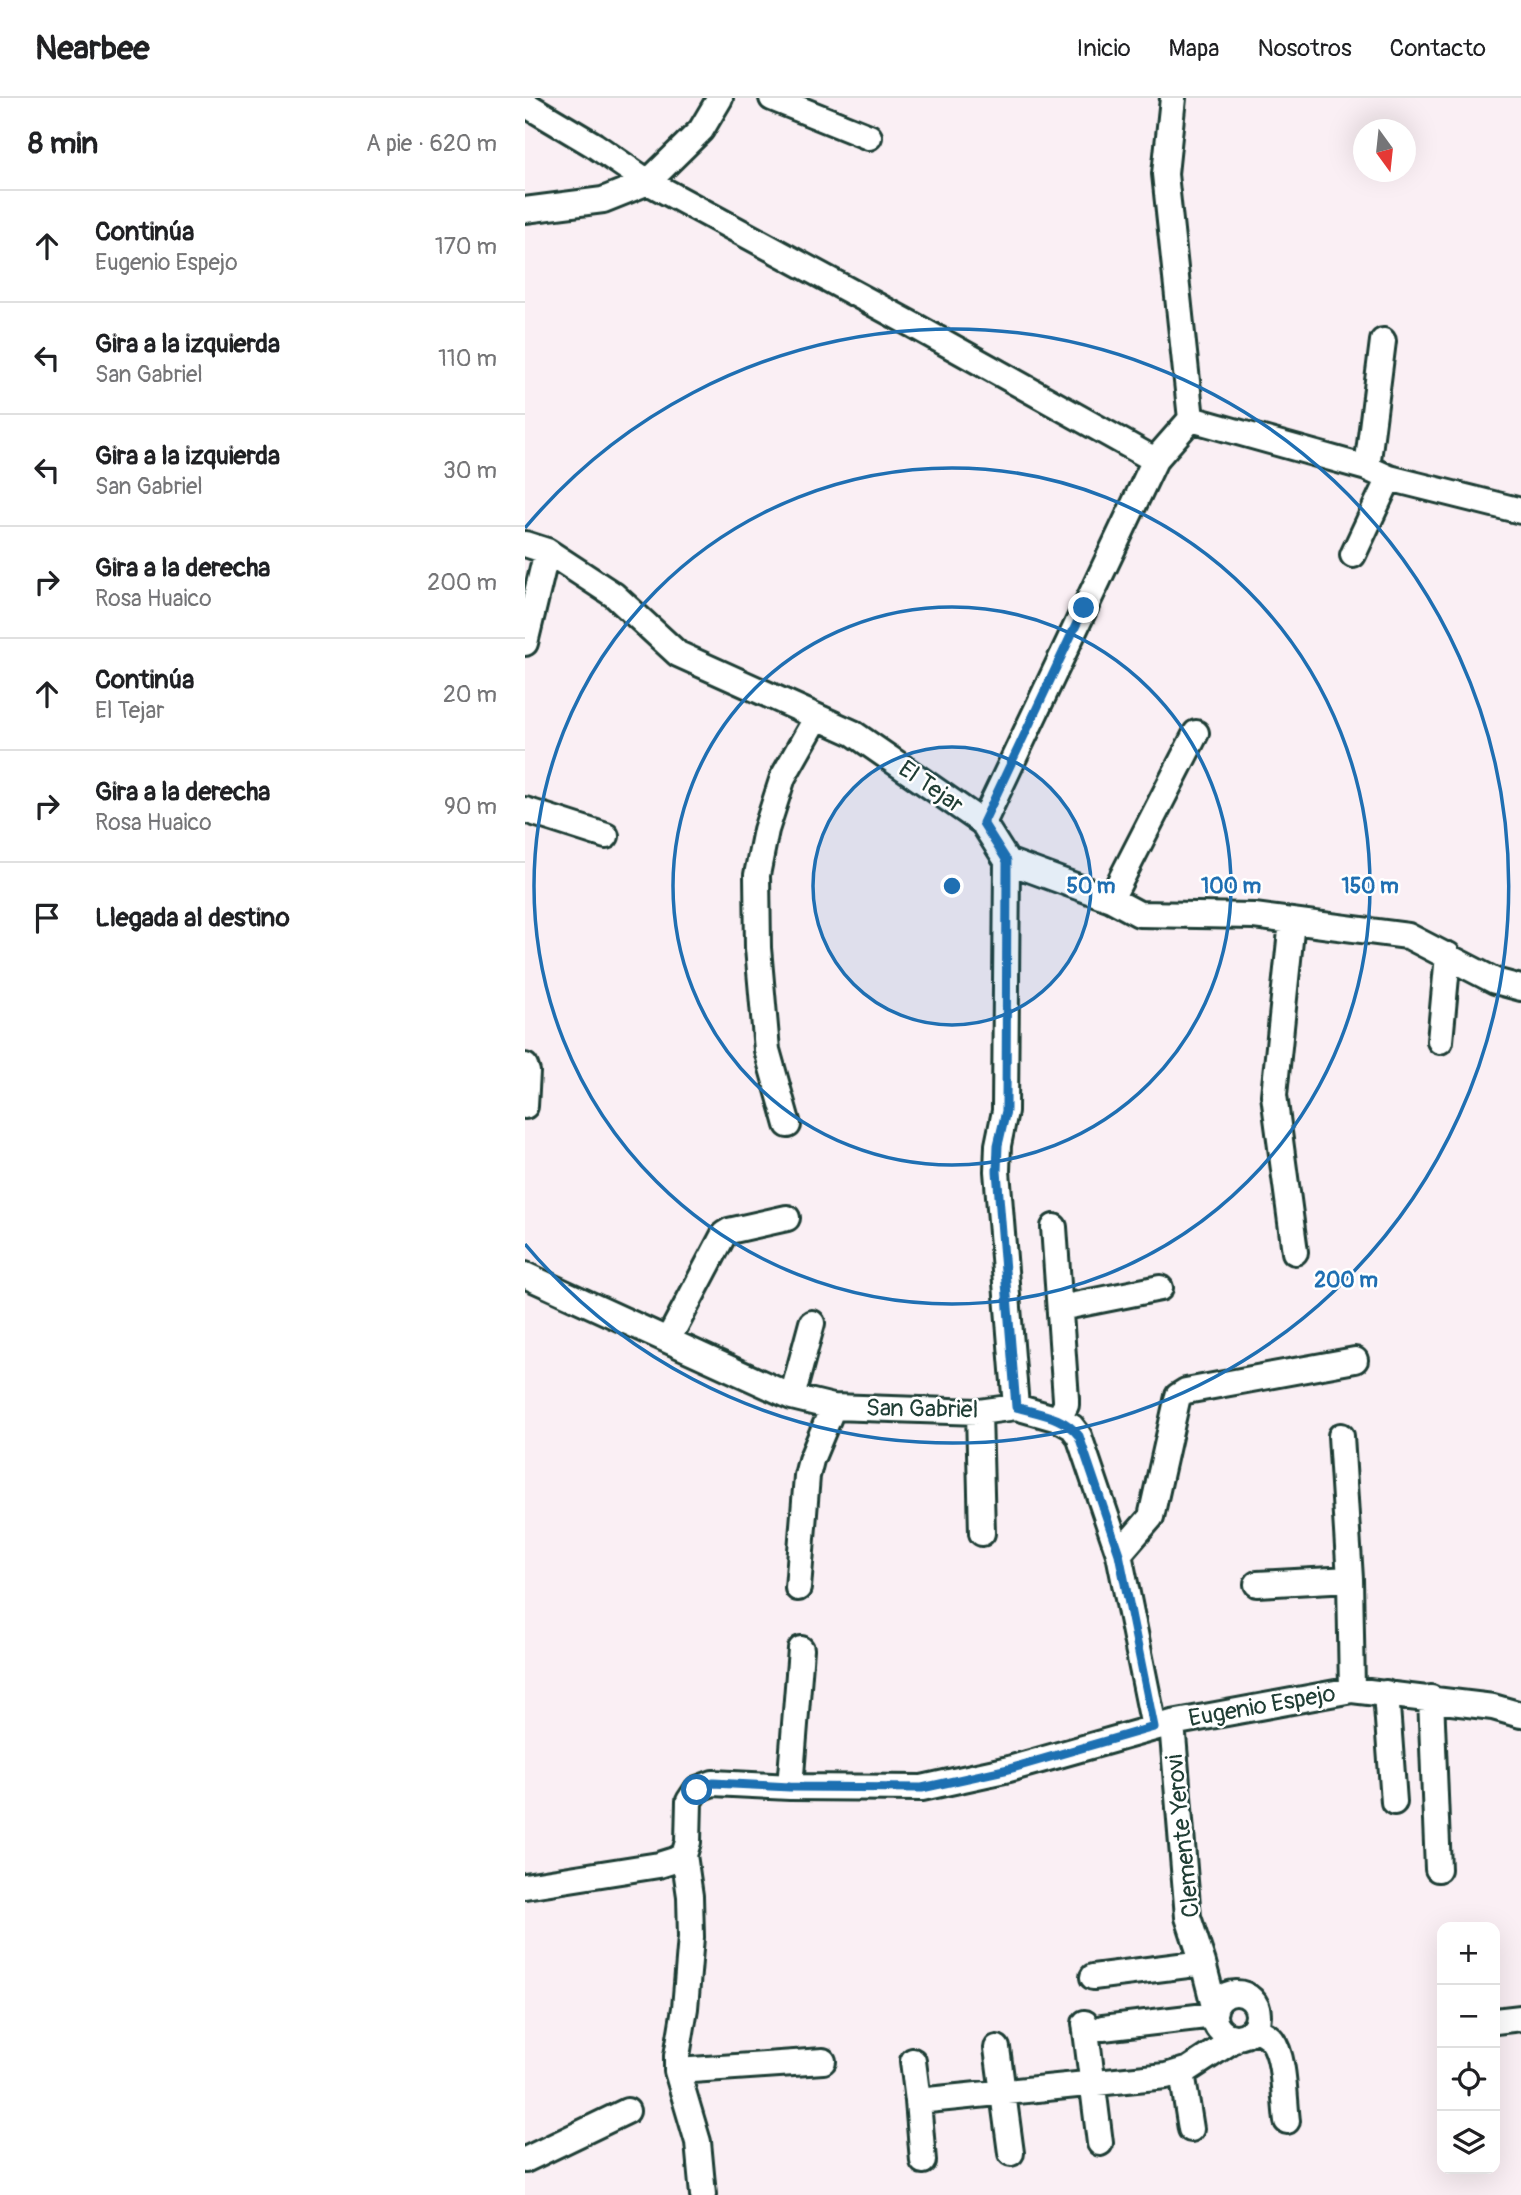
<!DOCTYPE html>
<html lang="es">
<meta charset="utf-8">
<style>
body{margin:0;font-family:Pangolin,sans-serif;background:#f6f6f6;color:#202124}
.controls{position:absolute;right:21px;bottom:21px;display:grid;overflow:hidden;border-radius:14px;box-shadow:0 7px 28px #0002}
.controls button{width:63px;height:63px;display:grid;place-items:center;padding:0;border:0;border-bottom:2px solid #e0e0e0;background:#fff;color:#202124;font:35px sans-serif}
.compass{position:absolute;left:828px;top:21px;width:63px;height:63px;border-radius:50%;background:#fff;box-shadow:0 7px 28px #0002;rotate:165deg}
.stop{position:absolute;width:21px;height:21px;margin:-16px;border:5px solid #1f6fb2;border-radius:50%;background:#fff}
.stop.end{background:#1f6fb2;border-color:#fff;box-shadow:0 2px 7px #0008}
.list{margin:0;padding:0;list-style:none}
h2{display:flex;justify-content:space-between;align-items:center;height:91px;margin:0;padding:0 28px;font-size:30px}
h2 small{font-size:23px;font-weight:400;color:#757577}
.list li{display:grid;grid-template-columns:46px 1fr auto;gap:21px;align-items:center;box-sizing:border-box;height:112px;padding:0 28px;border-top:2px solid #e0e0e0}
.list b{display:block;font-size:26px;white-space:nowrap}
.list p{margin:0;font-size:23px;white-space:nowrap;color:#757577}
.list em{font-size:23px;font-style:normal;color:#757577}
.icon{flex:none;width:38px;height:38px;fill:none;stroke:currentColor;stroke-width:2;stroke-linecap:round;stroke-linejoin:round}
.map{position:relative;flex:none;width:996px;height:2097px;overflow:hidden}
header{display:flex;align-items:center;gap:42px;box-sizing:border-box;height:98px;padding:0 35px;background:#fff;border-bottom:2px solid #e0e0e0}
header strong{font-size:33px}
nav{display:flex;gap:38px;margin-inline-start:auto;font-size:24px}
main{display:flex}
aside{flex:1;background:#fff}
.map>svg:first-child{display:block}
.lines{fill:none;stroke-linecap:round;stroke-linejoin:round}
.minor-casing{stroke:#1f3d34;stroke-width:30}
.minor{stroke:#fff;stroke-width:24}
.route{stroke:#1f6fb2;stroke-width:9}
.ring{fill:none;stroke:#1f6fb2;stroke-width:3.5}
.labels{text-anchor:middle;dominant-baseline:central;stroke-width:5;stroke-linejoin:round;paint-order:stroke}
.street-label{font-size:24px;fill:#1f3d34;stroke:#fff}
.centre{fill:#1f6fb2;stroke:#fff;stroke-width:3.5}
.ring-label{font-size:21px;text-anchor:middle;font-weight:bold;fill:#1f6fb2;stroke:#fff;stroke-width:5;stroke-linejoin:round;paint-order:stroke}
</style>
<header>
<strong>Nearbee</strong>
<nav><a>Inicio</a><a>Mapa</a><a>Nosotros</a><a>Contacto</a></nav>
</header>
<main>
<aside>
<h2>8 min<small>A pie · 620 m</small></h2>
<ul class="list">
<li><svg class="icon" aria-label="ahead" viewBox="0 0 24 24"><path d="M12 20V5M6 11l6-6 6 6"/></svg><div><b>Continúa</b><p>Eugenio Espejo</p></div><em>170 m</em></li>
<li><svg class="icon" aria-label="left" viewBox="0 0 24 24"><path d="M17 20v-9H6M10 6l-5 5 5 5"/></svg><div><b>Gira a la izquierda</b><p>San Gabriel</p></div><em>110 m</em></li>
<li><svg class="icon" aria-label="left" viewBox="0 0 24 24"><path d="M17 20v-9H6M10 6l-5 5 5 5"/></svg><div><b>Gira a la izquierda</b><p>San Gabriel</p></div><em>30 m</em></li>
<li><svg class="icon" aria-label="right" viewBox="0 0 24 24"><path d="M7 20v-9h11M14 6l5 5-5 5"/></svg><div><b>Gira a la derecha</b><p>Rosa Huaico</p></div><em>200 m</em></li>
<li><svg class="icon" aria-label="ahead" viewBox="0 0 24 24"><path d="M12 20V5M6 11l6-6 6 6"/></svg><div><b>Continúa</b><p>El Tejar</p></div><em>20 m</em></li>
<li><svg class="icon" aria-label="right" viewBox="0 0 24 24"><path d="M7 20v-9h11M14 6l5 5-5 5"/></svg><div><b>Gira a la derecha</b><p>Rosa Huaico</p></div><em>90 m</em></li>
<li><svg class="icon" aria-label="arrive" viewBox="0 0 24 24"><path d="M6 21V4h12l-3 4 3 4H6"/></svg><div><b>Llegada al destino</b></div></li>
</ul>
</aside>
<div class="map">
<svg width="996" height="2097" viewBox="0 0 996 2097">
<rect width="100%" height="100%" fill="#faeff4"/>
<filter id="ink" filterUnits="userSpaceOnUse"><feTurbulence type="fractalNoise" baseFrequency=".0143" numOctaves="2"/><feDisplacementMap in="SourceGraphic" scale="14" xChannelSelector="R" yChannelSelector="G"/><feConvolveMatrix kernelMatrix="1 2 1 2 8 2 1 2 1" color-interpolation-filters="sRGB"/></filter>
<g filter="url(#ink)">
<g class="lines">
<defs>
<path id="minor" d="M247,0L344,39
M0,6L69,47L123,84L388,227L630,362
M0,112L78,102L123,84L176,32L195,0
M666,321L842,370L864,380L996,413
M842,370L858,243
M0,446L22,453L89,497L153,556L328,635L458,725L482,763L586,801L614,816L729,818L883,838L970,883L996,890
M828,457L864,380
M0,545L22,453
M0,712L81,738
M458,725L630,362L666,321L640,76L648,0
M482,763L480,1013L473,1047L472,1073L491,1309
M586,801L671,635
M767,823L749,997L770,1154
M915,943L923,857
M0,968L2,974L0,1008
M263,1027L242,952L233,850L232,777L241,732L258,679L292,619
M529,1129L541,1301V1307L533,1321
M0,1177L267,1299L308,1309L454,1314L491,1309L533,1321L547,1329L554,1338L594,1456L629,1629
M535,1210L635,1190
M143,1242L199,1136L204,1133L262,1120
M267,1299L287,1225
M454,1314L457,1435
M816,1338L825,1481
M594,1456L626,1419L653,1298L661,1293L830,1262
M732,1486L825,1481L827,1592
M273,1490L282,1378L286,1362L308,1309
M861,1595L869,1704
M906,1600L913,1771
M647,1625L663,1819L678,1865L690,1912
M265,1689L276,1551
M159,1757L165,1798L166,1839L160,1910L152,1958V1973L173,2044L178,2097
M0,1788L134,1767L150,1762L159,1757L163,1744L164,1703L172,1691L188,1685L265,1689L397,1690L484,1671L647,1625L827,1592L968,1609L996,1617
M568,1879L678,1865
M689 1917a22 22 0 1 1 44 0a22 22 0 1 1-44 0Z
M970,1923L996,1920
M560,1925L575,2045
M578,1930L689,1917
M729,1930C735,1933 743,1937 747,1942C760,1959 759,2001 762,2023
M472,1950L486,2055
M388,1963L393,2003
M152,1973L298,1963
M657,1974L666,2031
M0,2062L102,2013
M398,2063L393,2003L641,1978L664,1971L713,1939"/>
</defs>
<!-- minor casing -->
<use href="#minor" class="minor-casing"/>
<!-- minor -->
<use href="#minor" class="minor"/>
</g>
</g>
<g class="lines" filter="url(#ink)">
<!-- route -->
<path class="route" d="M172,1692L188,1685L265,1689L397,1690L484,1671L629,1629L594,1456L554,1338C539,1318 514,1316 491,1309L472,1073L473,1047L481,1013L482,763L458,725L559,510"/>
</g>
<!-- distance rings -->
<circle cx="427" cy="788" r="139" fill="#1f6fb2" fill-opacity=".12"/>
<g class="ring">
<circle cx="427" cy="788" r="139"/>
<circle cx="427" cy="788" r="279"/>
<circle cx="427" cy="788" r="418"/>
<path d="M0 430A557 557 0 1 1 0 1146"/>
</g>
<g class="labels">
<!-- street labels -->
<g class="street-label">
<text transform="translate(406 689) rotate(35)">El Tejar</text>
<text transform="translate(397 1311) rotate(1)">San Gabriel</text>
<text transform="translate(737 1608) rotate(-10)">Eugenio Espejo</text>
<text transform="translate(658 1738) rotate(-96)">Clemente Yerovi</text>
</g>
</g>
<circle cx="427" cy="788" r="10" class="centre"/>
<g class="ring-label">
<text x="566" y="795">50 m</text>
<text x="706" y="795">100 m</text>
<text x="845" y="795">150 m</text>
<text x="821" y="1189">200 m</text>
</g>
</svg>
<div class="controls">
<button>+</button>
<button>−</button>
<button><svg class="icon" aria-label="locate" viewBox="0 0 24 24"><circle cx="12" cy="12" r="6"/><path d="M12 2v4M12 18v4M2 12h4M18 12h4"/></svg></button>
<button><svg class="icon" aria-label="layers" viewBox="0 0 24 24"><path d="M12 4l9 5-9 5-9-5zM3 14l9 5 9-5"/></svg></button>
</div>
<svg class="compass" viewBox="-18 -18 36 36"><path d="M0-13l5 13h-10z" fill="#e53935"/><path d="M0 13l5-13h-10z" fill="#757577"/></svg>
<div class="stop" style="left:172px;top:1692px"></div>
<div class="stop end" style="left:559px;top:510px"></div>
</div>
</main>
